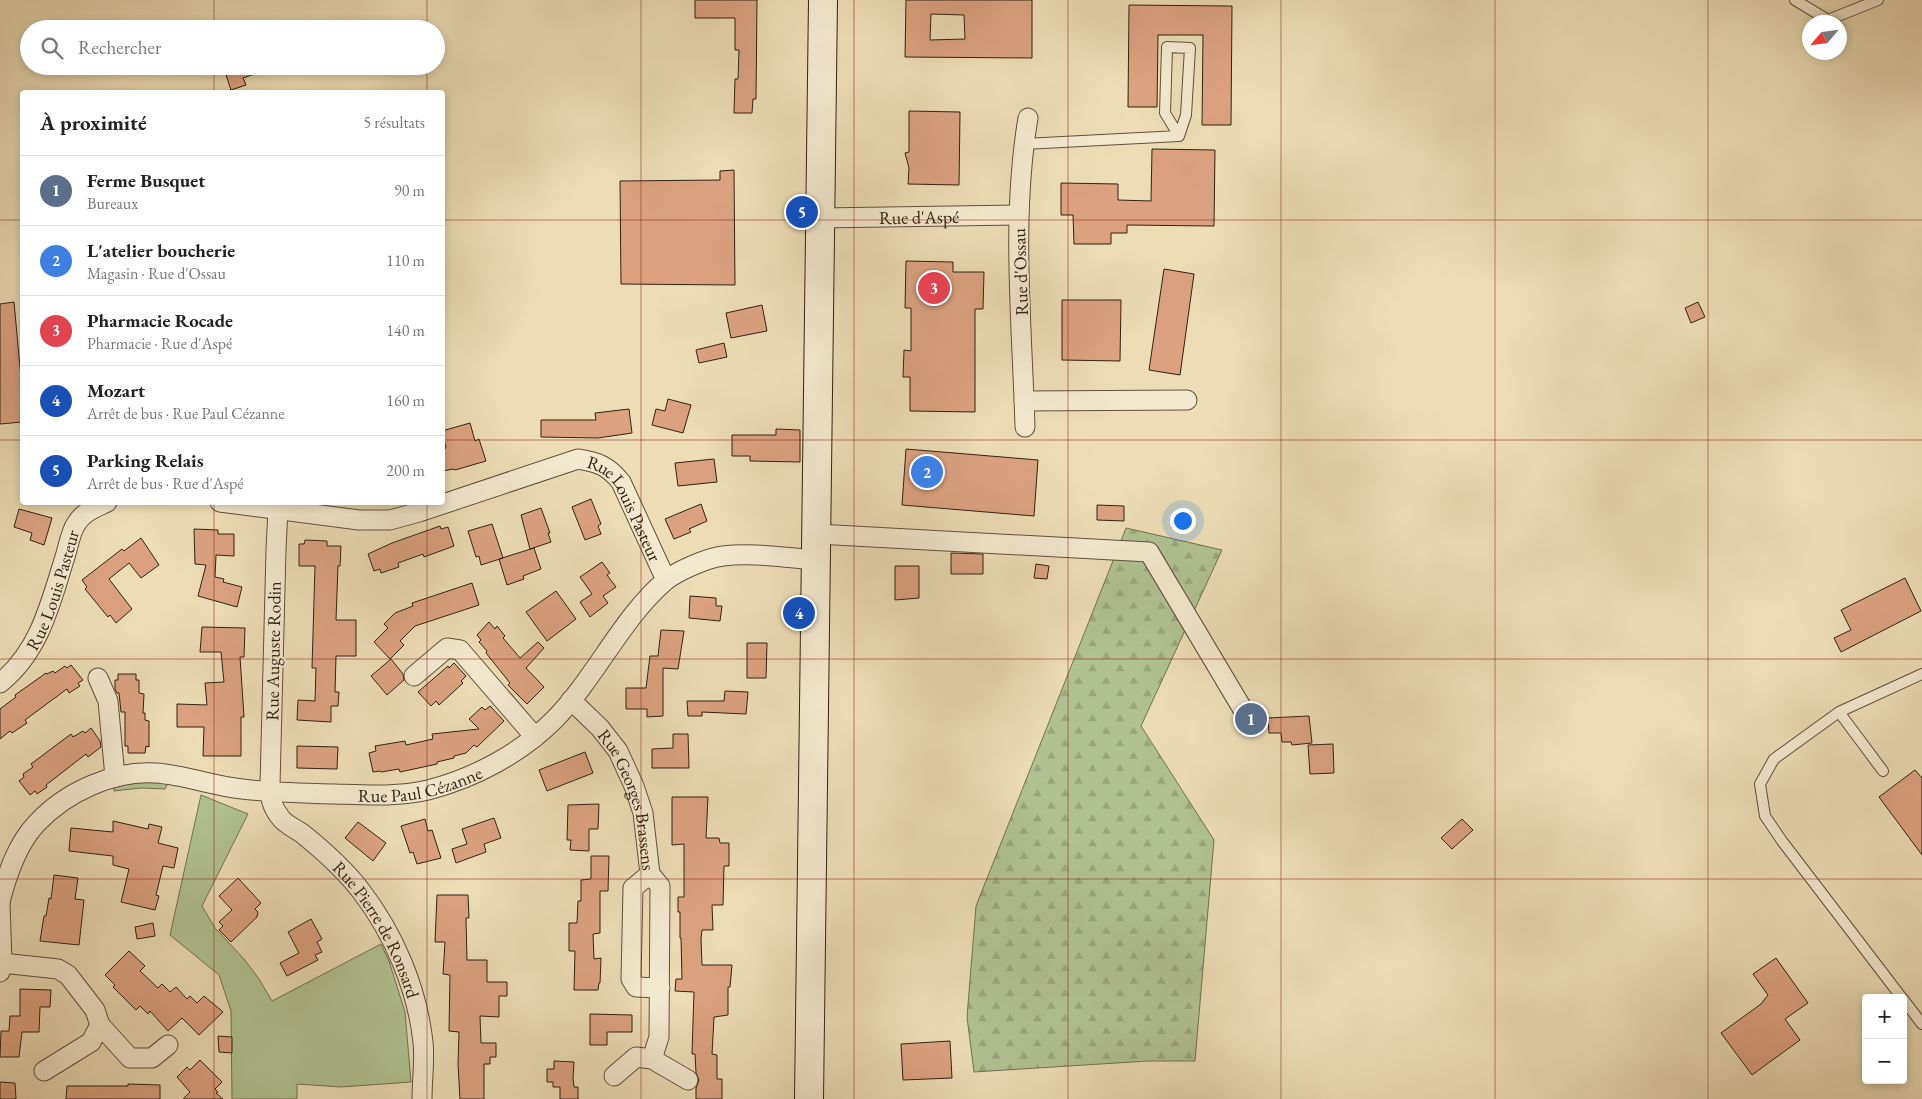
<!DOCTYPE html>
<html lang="fr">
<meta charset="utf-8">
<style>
body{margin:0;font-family:"EB Garamond",serif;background:#f6f6f6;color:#222}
.controls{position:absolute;right:15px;bottom:15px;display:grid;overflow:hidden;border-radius:5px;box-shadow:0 2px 8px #0003}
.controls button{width:45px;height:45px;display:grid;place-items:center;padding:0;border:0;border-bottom:1px solid #e0e0e0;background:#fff;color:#222;font:25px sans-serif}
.compass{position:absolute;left:1802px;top:15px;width:45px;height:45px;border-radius:50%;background:#fff;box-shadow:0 2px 8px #0003;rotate:242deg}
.you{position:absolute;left:1182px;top:520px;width:18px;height:18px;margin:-12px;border:4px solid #fff;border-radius:50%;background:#1a73e8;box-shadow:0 0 0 8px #1a73e833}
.badge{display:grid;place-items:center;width:32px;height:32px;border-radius:50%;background:#7c3aed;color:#fff;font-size:16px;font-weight:700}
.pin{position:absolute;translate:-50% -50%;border:2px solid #fff;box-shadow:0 1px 5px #0006}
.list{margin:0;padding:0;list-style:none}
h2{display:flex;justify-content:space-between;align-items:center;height:65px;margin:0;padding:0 20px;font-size:21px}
h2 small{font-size:16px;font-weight:400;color:#767676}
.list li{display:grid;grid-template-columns:32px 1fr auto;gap:15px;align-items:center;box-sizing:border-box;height:70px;padding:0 20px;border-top:1px solid #e0e0e0}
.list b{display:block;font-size:19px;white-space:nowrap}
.list p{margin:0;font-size:16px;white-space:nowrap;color:#767676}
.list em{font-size:16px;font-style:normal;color:#767676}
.icon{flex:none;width:28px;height:28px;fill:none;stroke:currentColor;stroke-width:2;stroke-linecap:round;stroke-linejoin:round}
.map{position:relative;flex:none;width:1922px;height:1099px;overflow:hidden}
.search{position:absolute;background:#fff;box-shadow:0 2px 8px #0003;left:20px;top:20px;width:425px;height:55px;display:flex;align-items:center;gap:12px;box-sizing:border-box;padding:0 18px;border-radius:28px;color:#767676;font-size:19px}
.panel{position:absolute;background:#fff;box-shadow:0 2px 8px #0003;left:20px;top:90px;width:425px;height:415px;border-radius:5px}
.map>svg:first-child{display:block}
.grass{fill:#b1c292;stroke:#717250}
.forest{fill:url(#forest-firs);stroke:#717250}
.building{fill:#dca280;stroke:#31210f;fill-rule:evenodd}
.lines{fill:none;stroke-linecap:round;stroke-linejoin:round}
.service-casing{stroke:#605038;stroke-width:12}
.minor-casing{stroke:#605038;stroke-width:21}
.secondary-casing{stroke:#31210f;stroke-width:30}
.service{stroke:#f3e9cf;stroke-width:10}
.minor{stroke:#f3e9cf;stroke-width:19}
.secondary{stroke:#f3e9cf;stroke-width:28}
.grid{fill:none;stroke:#8f2418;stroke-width:1;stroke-opacity:0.55}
.labels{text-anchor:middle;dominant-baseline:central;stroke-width:4;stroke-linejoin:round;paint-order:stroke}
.street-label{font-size:18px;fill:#31210f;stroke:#f3e9cf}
</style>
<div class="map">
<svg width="1922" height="1099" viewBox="0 0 1922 1099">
<defs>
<pattern id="forest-firs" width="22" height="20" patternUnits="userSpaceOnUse" patternTransform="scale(1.25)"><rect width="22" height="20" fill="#b1c292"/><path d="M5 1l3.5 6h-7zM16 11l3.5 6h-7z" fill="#99a67d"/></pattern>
</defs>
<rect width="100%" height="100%" fill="#ecddb5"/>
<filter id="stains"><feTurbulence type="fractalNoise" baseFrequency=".004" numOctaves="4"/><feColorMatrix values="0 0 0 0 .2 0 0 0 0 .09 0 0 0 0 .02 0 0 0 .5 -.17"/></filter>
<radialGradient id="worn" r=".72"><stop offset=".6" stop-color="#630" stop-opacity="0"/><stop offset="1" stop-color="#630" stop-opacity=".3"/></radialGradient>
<!-- grass -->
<path class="grass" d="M165,781L167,785L165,789L141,788L114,791V785L120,783Z
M201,795L248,814L202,906L215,928L244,959L259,979L272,1001L381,944L389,961L405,1012L411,1082L341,1087L297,1084V1099H232L231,1011L219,975L170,935Z"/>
<!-- forest -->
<path class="forest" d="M1126,528L1222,550L1141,726L1214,840L1195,1061H1148L974,1072L967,1017L976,906Z"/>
<!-- building -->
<path class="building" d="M695,0H757L756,99H753L752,113H734L735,79H738L739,50H735V18H695Z
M906,0H1032V58L905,57ZM931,14L964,15L965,39L930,40Z
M1129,5L1232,6L1231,125H1202L1203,35H1158L1157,107H1128Z
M223,66H272V68L243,78L246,85L231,90Z
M909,111L960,112L959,185L908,184L909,168L905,153L909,152Z
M1152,149L1215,150L1214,226L1127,225V233H1111V244H1074L1073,215H1061V183L1118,184V200L1151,201Z
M734,170L735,285L621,284L620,181L720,180V171Z
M906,261L953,262V272H984L983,309H975V412L910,411V377H903L904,350L911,351V308H905Z
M1164,269L1194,274L1180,375L1149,370Z
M1062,300H1121L1120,361L1062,360Z
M14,302L22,389V422L0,424V304Z
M1698,302L1705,317L1691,323L1685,308Z
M762,305L767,331L731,338L726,313Z
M724,343L727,357L699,363L696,350Z
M668,399L691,405L683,433L652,425L656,409L665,411Z
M629,409L632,433L598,438L541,437V420H596L595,413Z
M470,423L475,441L479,439L486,461L455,470L454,469L442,471V450L446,448L442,431Z
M776,429L800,430V462L750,461V456H732V435H776Z
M906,449L1038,460L1034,516L902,505Z
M714,459L717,482L678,486L675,463Z
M591,499L601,524L598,526L601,534L585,540L572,507Z
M701,504L707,521L689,529L691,532L674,539L665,519Z
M1097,505L1124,506V521L1097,520Z
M541,508L550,533H548L551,542L530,549L521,515Z
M19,509L52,518L44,545L30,540L32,533L14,527Z
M492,524L503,558L481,565L479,556L476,557L468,531Z
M440,526L441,529L448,527L454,546L424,557L423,554L398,563L399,567L381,573L380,569L374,571L368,554L392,543Z
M194,529L218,530V534H234V556L216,555L215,577L224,579L223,582L242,587L237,607L198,596L206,565L195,564Z
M141,538L159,565L141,578L129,563L109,579L132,609L116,623L110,615L108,617L85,589L87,587L82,580L122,549L124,551Z
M305,540L327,541V546H341L340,566H338L336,620H356V656H336L335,692H339L338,706H331V722L297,720L298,700L315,701L316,668H312L315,566H299V544H304Z
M534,548L541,569L523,576L524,579L507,585L499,559Z
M951,553L983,554V574H951Z
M602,562L610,573L607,575L616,587L603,596L608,603L590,617L580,602L592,594L580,577Z
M1036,564L1049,566L1047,579L1034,578Z
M895,566H919V598L895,600Z
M1905,578L1921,611L1841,652L1834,638L1851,630L1841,610Z
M472,583L479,605L415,626L400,641L404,645L390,659L374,642L388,628L384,624L395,613L413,606L412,603Z
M556,591L576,619L547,641L526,612Z
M690,596L716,598V606H722L720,621L689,618Z
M489,622L495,629L497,626L505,636L503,638L520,658L538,642L544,648L526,668L544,687L527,704L508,685L510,683L486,653L487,651L479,642L481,640L477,635Z
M202,627L245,628L244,657H240L244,717H241V756H203L204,727H177V704L207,705L205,683L224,682L221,652H200Z
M661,630L684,631L678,669L663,668V716L647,717V709H626V688H646L650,656H658Z
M747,643H767L766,678H747Z
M391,659L403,674L404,680L387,695L371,676Z
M454,663L466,676L461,681L463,683L439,705L436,701L431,706L418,692L448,666L449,668Z
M71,665L83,680L78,683L80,686L69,693L67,689L25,720L27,723L12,733L10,731L0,739V709L16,697L15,695L46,673L47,674L53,671L55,673L65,666L67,668Z
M118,674H136V680H139V693L144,694L143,713H145V720L149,721V747L146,746L145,753H128V746H125V712H121L119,693H117L115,689V680H118Z
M725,691L748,692L746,714L702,712V716H688L687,701H724Z
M490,706L504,721L477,747L474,745L466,753L454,756V758L437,762V764L400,772L399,769L381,772L380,771L373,772L369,753L376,751L375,746L405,741L406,745L433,739L432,734L479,729L469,719L482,707L485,710Z
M1309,716L1312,743L1292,745L1291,742H1282L1281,733H1269L1268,718Z
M91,728L100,741L101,747L88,757L86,754L46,785L47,787L37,794L35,791L30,795L19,781L24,777L23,774L33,767L31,764L71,734L73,737L83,731L85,733Z
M673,734H688L689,768H652V749L673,748Z
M1333,744L1334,773L1310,774L1308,745Z
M297,746L338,747L337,769L297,768Z
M585,752L593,773L547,791L539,770Z
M1915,770L1922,778V855L1879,797Z
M672,797H708L706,838H719L720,843H729V866H724L723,905H712L713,930H702L701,939L702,965H732L730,987H728V1015L714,1017L712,1054L717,1055V1079H722V1099H696V1088L699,1080L696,1073L695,1054H692L694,992L675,991L676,979H682L681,938H680V912H678V897H684V844L672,845Z
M599,804L598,829H589V851L570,850L571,840H567L568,805Z
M494,818L501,838L484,844L486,852L456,863L452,849L467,844L462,829Z
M425,819L428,831L432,830L441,858L417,864L413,852L410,853L401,826Z
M1462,819L1473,830L1452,849L1441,838Z
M113,821L148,829L149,824L162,827L158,843L178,848L174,868L163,866L156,895L159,896L155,910L121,902L129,869L113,865V856L69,851L71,828L113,832Z
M358,822L386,843L373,861L345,838Z
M591,856H609L608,891H600V933L593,934L594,959L601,958L600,983H599L598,990H574L575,951H569V923H577L578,901H581V880L591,879Z
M54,875L78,878L75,899L84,900L79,945L40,941L44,916H46L49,898L51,899Z
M238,878L261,903L255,909L258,912L257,917L231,942L219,930L223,926L219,922L232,910L219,896Z
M437,895H468L469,918H466L467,960H487V982H507V996H499V1017L480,1016L481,1043H496V1057H490V1064H484V1099H460L458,1064L459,1032L449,1031L450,975L443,974L445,942H435Z
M311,919L322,939L317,942L322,952L315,955L318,960L287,976L280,963L299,953L288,932Z
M153,923L155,936L137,939L135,927Z
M129,951L145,966L140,971L158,988L162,984L170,992L176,987L187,999L190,996L197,1003L204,996L223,1012L199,1035L182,1018L168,1031L150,1011L148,1014L140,1006L136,1010L113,987L115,985L105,975Z
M1776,958L1808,1003L1785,1019L1800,1040L1752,1075L1721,1033L1761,1004L1768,995L1753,974Z
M20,989L51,990L50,1007H40L39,1032H22L19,1057H0L1,1031H9L10,1016H20Z
M590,1014L632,1015V1032H607V1045H590Z
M218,1036L232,1037V1053L219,1052Z
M950,1041L952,1078L903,1080L901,1044Z
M200,1060L222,1082L215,1089L218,1092L216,1093L223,1099H183L190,1092L177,1077L187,1067L190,1070Z
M554,1061L574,1062L573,1078L574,1087H578V1099H560V1087H553V1082H547V1069H554Z
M0,1082L15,1083L16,1099H0Z
M128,1084L160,1085V1099H66L67,1086H128Z"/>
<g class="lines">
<defs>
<path id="service" d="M1795,0L1828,20L1878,0
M1024,144L1179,136L1186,115L1190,48L1167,47L1165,113L1179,136
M1839,712L1922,674
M1883,771L1839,712L1774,759L1760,784L1765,816L1782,841L1902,998
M1903,999L1922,1024"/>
<g id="minor">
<path id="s1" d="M820,218L1018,215"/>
<path d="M1024,401L1187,400"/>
<path d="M1025,427C1022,324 1011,219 1028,118"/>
<path id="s2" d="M220,502L359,520H390L419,512L578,459C598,462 608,466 621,482L666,580"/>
<path id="s3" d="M278,509L276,550L270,785C270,798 272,807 280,817C285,825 297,829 304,835C325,852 345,870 361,891C394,934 417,988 423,1042C425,1060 422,1080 422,1099"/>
<path d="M817,534L1149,552L1242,708"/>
<path d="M414,676L447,648L460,650L535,737"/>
<path d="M98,678L108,701L115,777"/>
<path id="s4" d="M0,683C39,652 50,605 64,560C68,549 70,533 76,524C83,512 95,508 107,502"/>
<path id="s5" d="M571,700L600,728L618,751L634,786L643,813L650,874L660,886L659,1037L652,1059"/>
<path d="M650,874L633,888L631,979L636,987L660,988"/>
<path id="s6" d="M0,902C7,874 17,844 37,823C66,792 114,770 156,773C185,775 213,786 242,789C273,793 304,793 335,794C366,795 398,797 428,790C475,778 521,753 555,719C595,678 622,618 665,581C677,571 707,558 723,556C752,552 787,558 816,560"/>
<path d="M0,902L2,963L0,972"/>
<path d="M2,963L58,969L68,975L95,1010L100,1025L91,1042L44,1071"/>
<path d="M100,1025L130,1058H152L168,1045"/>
<path d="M614,1076L636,1057L652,1059L688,1080"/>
</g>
<path id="secondary" d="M809,1099L823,0"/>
</defs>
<!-- service casing -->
<use href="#service" class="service-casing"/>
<!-- minor casing -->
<use href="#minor" class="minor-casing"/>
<!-- secondary casing -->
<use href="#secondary" class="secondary-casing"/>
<!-- service -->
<use href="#service" class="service"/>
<!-- minor -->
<use href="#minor" class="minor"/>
<!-- secondary -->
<use href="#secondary" class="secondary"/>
</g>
<!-- grid -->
<path class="grid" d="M214,0V29M427,0V29M641,0V1099M854,0V1099M1068,0V1099M1281,0V1099M1495,0V1099M1708,0V1099M214,66V92M427,66V92M0,220H22M442,220H1922M0,440H22M442,440H1922M214,502V1099M427,502V1099M0,659H1922M0,879H1922"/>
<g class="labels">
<!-- street labels -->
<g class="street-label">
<text stroke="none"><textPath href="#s1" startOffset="99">Rue d'Aspé</textPath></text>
<text transform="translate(1020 272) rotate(-92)">Rue d'Ossau</text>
<text stroke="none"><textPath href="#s2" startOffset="442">Rue Louis Pasteur</textPath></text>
<text stroke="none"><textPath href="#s4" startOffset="109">Rue Louis Pasteur</textPath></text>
<text transform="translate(273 651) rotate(-89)">Rue Auguste Rodin</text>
<text stroke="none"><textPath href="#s6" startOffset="488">Rue Paul Cézanne</textPath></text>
<text stroke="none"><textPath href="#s5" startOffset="119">Rue Georges Brassens</textPath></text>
<text stroke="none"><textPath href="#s3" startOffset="462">Rue Pierre de Ronsard</textPath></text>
</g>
</g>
<rect width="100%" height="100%" filter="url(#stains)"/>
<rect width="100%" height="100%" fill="url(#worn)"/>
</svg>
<div class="controls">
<button>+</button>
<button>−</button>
</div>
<svg class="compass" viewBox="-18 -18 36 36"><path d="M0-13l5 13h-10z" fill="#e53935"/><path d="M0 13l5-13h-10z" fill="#767676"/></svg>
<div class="you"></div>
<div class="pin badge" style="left:1251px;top:719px;background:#5c6f8a">1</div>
<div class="pin badge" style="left:927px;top:472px;background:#3f7fe0">2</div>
<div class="pin badge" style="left:934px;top:288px;background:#e0444e">3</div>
<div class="pin badge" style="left:799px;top:613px;background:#1a4fb4">4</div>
<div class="pin badge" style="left:802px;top:212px;background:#1a4fb4">5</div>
<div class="search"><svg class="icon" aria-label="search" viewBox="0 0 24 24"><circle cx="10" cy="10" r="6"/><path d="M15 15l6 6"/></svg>Rechercher</div>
<section class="panel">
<h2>À proximité<small>5 résultats</small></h2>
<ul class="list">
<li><span class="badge" style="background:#5c6f8a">1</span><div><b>Ferme Busquet</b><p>Bureaux</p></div><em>90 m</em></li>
<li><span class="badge" style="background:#3f7fe0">2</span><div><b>L'atelier boucherie</b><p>Magasin · Rue d'Ossau</p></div><em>110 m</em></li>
<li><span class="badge" style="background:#e0444e">3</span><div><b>Pharmacie Rocade</b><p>Pharmacie · Rue d'Aspé</p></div><em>140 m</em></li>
<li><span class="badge" style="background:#1a4fb4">4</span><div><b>Mozart</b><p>Arrêt de bus · Rue Paul Cézanne</p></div><em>160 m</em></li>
<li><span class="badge" style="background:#1a4fb4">5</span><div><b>Parking Relais</b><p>Arrêt de bus · Rue d'Aspé</p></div><em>200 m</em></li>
</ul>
</section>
</div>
